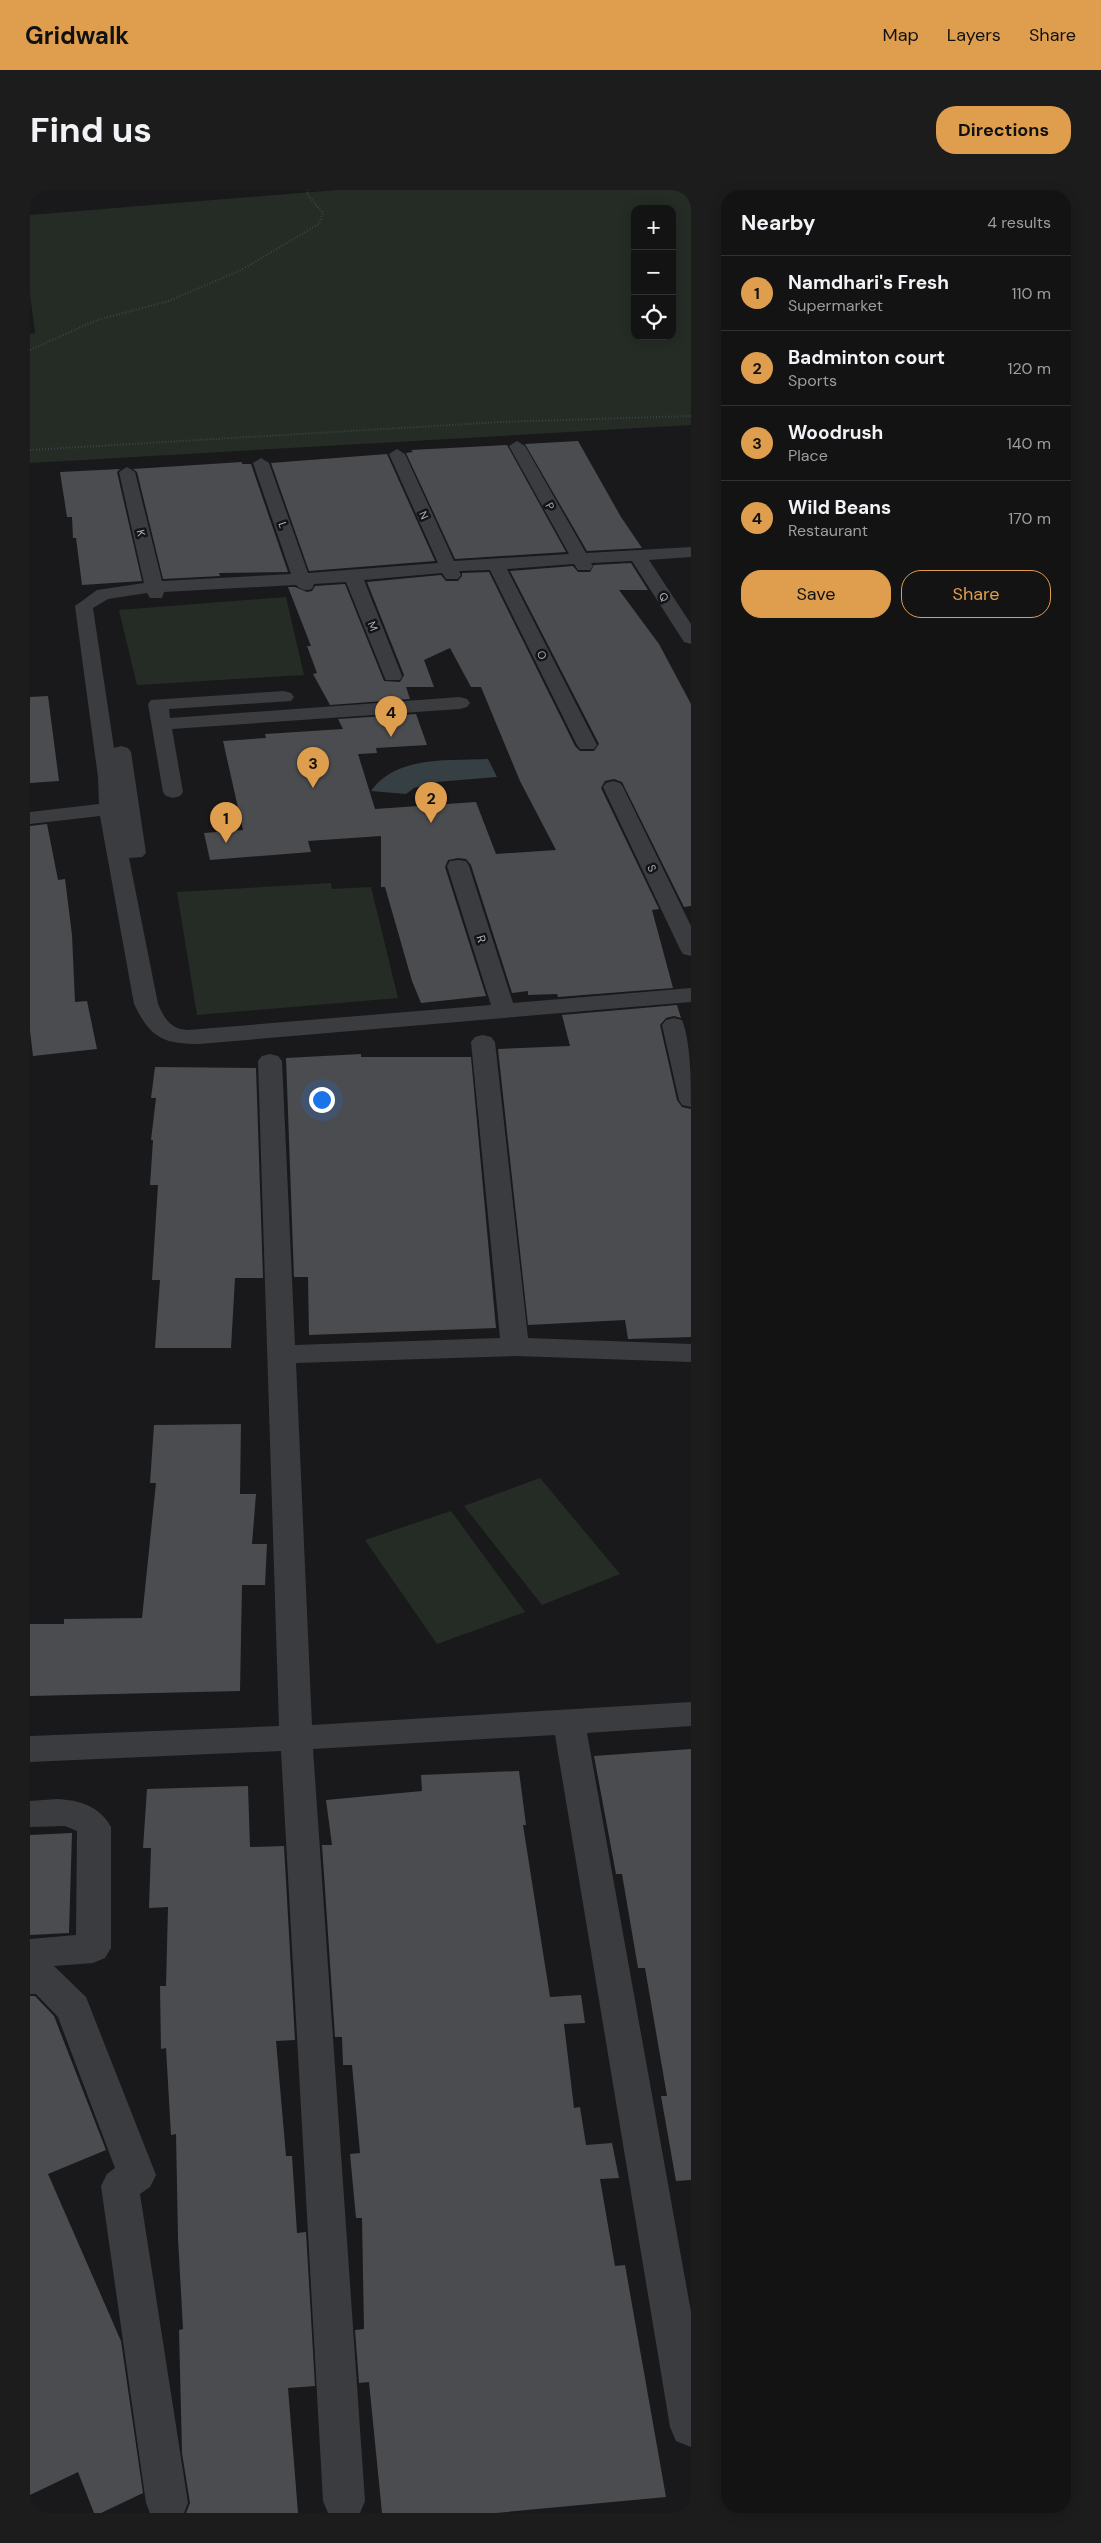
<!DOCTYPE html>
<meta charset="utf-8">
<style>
body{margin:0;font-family:"DM Sans",sans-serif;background:#1c1c1d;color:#f1f3f6}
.controls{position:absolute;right:15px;top:15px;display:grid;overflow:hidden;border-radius:10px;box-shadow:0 2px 12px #0003}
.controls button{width:45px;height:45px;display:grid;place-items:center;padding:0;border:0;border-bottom:1px solid #323234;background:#131314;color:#f1f3f6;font:25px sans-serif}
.you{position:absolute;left:291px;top:909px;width:18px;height:18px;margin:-12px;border:4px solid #fff;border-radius:50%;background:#1a73e8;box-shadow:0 0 0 8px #1a73e833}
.badge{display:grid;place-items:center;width:32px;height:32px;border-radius:50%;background:#de9e4e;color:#111;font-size:16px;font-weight:700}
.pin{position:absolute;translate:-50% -41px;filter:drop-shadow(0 1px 2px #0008)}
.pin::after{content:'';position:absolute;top:26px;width:18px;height:15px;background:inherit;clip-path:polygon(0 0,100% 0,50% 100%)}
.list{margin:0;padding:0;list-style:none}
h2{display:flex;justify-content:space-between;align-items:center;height:65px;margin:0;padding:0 20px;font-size:21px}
h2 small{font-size:16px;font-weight:400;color:#9d9ea0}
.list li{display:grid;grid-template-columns:32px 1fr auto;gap:15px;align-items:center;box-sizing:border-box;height:75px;padding:0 20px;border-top:1px solid #323234}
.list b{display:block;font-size:19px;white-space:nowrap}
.list p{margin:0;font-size:16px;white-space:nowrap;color:#9d9ea0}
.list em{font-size:16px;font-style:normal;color:#9d9ea0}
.actions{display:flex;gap:10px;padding:15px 20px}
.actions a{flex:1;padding:11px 0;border:1px solid #de9e4e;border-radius:20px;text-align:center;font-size:18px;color:#de9e4e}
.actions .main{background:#de9e4e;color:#111}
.icon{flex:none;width:28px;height:28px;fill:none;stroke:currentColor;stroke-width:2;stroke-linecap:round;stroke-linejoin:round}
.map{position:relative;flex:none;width:661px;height:2323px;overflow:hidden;border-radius:20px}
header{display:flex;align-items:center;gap:30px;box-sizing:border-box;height:70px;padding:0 25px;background:#de9e4e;color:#111}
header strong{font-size:24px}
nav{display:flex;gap:28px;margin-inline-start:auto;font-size:18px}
.intro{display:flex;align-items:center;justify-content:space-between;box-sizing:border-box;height:120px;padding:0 30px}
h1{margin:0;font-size:35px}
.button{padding:12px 22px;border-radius:20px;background:#de9e4e;color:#111;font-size:18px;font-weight:700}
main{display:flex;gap:30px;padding:0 30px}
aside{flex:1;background:#131314;border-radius:20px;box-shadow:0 2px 12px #0003}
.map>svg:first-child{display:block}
.green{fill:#252c26;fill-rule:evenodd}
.water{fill:#353f44}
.building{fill:#4b4c4f}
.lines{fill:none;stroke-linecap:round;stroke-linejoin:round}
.path{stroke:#404346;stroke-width:2;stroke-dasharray:1 2;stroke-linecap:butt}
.minor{fill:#3a3c3f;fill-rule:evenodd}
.labels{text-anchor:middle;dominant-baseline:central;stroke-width:5;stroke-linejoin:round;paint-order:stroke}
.far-street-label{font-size:11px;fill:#adb2b9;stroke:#141416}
.street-label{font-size:12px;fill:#adb2b9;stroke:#141416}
</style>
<header>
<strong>Gridwalk</strong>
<nav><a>Map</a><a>Layers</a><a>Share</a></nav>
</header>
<div class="intro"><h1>Find us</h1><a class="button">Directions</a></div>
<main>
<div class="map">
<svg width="661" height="2323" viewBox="0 0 661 2323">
<rect width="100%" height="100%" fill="#19191b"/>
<!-- green -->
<path class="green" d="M307,0H661V235L0,273V144L5,143L0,104V25ZM605,19H642V146H605Z
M256,407L274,485L107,495L89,420Z
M301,693L302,699L341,697L368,808L167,825L147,702Z
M510,1288L590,1384L512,1415L434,1316Z
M421,1321L495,1422L407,1454L335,1350Z"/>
<!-- water -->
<path class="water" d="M458,569L467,587L406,592L384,598L376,604L341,601C367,565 418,571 458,569Z"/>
<!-- building -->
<path class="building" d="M548,251L591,327L612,358L557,361L495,254Z
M477,255L536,362L425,369L376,263L383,262L381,260Z
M357,264L405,371L279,381L241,273Z
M212,272V274H221L258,382L189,383L190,386L133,389L107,282L103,279Z
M90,279L87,282L112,391L52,395L46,348H43L42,327H37L30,282Z
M601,373L618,400H589L629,454L661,514V716L654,717L592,592L584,589L575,591L571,598L629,719L622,720L643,798L528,807L527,804L498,805V801L482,803L441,675L436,669L428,668L418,670L415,677L456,806L391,813L382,791L355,697H351V646L278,651L281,662L180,670L174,643L213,640L193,551L236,548L235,544L313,539L308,529L386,524L397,555L346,558L347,563L328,564L345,619L446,612L466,664L526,660L490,591L451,497H441L420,458L394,470L404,497H376L380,509L300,515L283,484L287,483L277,456H281L258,397H265L277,402L282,401L285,396L315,394L354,491L370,492L374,485L337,392L411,385L416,391H428L432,386V383L459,382L545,556L550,561H564L569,554L480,381L543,376L548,382H560L564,375Z
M18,506L29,591L0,593V507Z
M17,634L28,690L35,689L42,745L45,812L57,811L67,859L3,866L0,841V636Z
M647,815L651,828L644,826L636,828L630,835L647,910L652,917L661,919V1147L598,1149L595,1130L498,1135L468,859L540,856L532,825Z
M331,864V867H441L466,1138L279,1145L278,1087H264L256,868Z
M125,877L226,878L233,1088H205L201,1158H125L130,1090H122L128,995H120L123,950H121L126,908H121Z
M211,1234L210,1304H226L222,1354H237L235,1395H212L210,1501L0,1506V1434H34V1429L112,1428L126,1293H120L124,1235Z
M661,1559V1990L646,1991L631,1906H637L615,1778H608L592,1684H586L564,1566Z
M489,1581L496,1635H493L520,1807L551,1805L555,1833L534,1834L544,1918L550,1917L556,1955L582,1953L589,1988L570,1989L585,2076L595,2075L636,2307L466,2323H352L339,2192L329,2193L325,2140L334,2139L332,2028H326L320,1964L330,1963L322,1875H313L312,1847H305L292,1655H302L296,1610L392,1601L391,1585Z
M218,1596L220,1657L254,1656L265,1850L246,1851L256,1966H262L267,2043L276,2042L285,2196L258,2198L268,2323H156L160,2313L152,2263L149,2140L153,2139L148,2048L146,1944L141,1945L136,1858L131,1859L130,1796H136L138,1717L119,1718L121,1658H113L117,1599Z
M42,1643L39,1743L0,1745V1645Z
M0,1806H5L24,1826L76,1960L18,1984L91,2151L113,2303L71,2323H64L48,2282L0,2305Z"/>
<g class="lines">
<!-- path -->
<path class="path" d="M0,160L67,130L139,111L211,80L289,34L293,23L277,4L278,0
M0,260L471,232L661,226"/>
<!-- minor -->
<path class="minor" d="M487,251L495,256L556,363L661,357V367L619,370L661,434V454L654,452L602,371L561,373L563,376L560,380H548L544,374L477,379L567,555L564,559H550L547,555L460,380L429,381L431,385L428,389H416L412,383L334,390L372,486L370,490H356L354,486L316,392L284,394L282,399C275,401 271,400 266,395L134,402L132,408H120L117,403L78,409L63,418L84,558L91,556L98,558L101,562L116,663L112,667L99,668L128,814C135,829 140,839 158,840L461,815L417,676L420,671L428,670L436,671L439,676L483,813L661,798V812L169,854C132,854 120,847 104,814L70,626L0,634V622L69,614L68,587L45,416L67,400L114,393L89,282L97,277L105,282L132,391L261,384L223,273L231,268L239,273L278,383L408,373L359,264L367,259L375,264L424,371L539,364L479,256Z
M254,501L261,503L264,507L261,511L139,519L140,528L430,507L437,509L440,513L437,517L430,519L142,539L153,602L150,606L143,608L136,606L133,602L118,514L121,510Z
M583,591L590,593L593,597L661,736V766L653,764L650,759L573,597L576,593Z
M644,828L652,830C661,853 661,891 661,917L652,915L649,910L632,835L636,830Z
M453,845L461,847L465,852L498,1148L661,1154V1172L485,1166L266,1173L282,1535L661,1512V1536L557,1543L661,2122V2257L646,2251L640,2237L525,1545L283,1559L335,2311L330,2323H298L293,2311L251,1561L0,1572V1546L249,1536L228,871L232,866L240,864L248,866L252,871L265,1155L470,1148L441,852L445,847Z
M27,1609C49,1610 70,1616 81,1637V1758L75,1768L63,1773L24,1776L56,1807L126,1985L120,1997L110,2004L158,2313L154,2323H120L116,2313L71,1996L77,1984L85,1978L28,1827L6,1804H0V1749L46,1745L47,1641L35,1636L0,1637V1611Z"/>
</g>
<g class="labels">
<!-- far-street labels -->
<g class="far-street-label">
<text transform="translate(520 316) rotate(61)">P</text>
<text transform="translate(394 325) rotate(66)">N</text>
<text transform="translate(253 335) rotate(71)">L</text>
<text transform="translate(111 343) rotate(77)">K</text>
<text transform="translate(634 407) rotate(57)">Q</text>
<text transform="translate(343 436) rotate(68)">M</text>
<text transform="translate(512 465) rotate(63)">O</text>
<text transform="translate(622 678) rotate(64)">S</text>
</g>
<!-- street labels -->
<g class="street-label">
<text transform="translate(451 749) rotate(73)">R</text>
</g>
</g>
</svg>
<div class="controls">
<button>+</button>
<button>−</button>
<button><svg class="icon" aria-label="locate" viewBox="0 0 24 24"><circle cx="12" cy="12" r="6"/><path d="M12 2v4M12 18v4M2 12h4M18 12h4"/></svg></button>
</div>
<div class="you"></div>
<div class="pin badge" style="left:196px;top:653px">1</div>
<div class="pin badge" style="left:401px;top:633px">2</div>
<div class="pin badge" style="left:283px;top:598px">3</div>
<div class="pin badge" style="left:361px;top:547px">4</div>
</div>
<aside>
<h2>Nearby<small>4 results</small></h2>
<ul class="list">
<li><span class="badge">1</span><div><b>Namdhari's Fresh</b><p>Supermarket</p></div><em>110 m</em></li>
<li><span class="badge">2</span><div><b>Badminton court</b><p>Sports</p></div><em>120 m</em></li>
<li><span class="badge">3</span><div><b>Woodrush</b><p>Place</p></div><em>140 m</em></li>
<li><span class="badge">4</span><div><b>Wild Beans</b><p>Restaurant</p></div><em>170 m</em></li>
</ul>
<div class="actions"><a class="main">Save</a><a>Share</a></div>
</aside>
</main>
